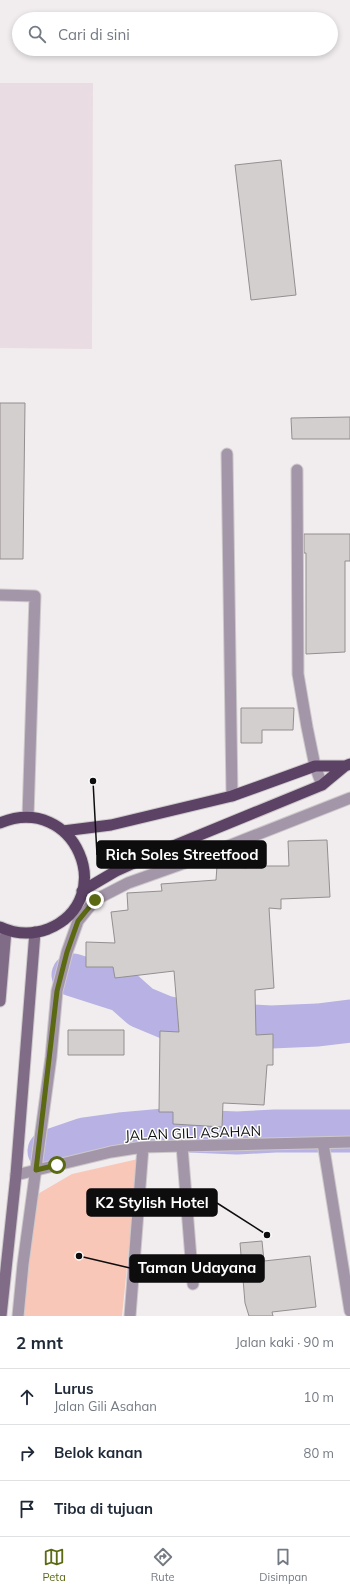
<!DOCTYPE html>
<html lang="id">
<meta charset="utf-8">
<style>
body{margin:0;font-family:Mulish,sans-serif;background:#f6f6f7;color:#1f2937}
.stop{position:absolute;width:12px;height:12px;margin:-9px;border:3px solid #5b6912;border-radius:50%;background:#fff}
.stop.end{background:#5b6912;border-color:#fff;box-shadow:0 1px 4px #0008}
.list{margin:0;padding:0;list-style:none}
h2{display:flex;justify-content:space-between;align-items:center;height:52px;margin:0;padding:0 16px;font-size:17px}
h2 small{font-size:13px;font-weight:400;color:#747a83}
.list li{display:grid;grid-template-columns:26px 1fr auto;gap:12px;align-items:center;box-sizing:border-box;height:56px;padding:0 16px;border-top:1px solid #e0e1e3}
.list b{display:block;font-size:15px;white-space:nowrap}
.list p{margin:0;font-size:13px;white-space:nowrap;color:#747a83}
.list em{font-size:13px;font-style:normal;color:#747a83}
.icon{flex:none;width:22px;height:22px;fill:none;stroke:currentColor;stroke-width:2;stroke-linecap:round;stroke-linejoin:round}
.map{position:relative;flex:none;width:350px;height:1316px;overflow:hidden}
.search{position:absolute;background:#fff;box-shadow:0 2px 6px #0003;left:12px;right:12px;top:12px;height:44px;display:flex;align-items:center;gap:10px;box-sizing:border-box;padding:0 14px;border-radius:22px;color:#747a83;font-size:15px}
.sheet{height:220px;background:#fff}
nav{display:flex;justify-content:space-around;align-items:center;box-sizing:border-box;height:56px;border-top:1px solid #e0e1e3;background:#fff;font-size:11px;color:#747a83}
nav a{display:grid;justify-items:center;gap:2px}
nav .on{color:#5b6912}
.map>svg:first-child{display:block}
.built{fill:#e9dde3}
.green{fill:#f8c7b8}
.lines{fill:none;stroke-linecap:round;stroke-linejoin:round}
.river{stroke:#b7b2e3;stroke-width:43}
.building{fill:#d4cfcf;stroke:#938e8f}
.pedestrian-casing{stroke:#cdc9cb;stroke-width:13}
.minor-casing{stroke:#cdc9cb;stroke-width:13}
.tertiary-casing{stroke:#cdc9cb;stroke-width:13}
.secondary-casing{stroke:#cdc9cb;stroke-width:13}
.trunk-casing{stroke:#cdc9cb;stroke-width:13}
.pedestrian{stroke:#a496a9;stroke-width:11}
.minor{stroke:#a496a9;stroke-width:11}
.tertiary{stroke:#a496a9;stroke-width:11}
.secondary{stroke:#806c87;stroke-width:11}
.trunk{stroke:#5c4264;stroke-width:11}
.route{stroke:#5b6912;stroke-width:5}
.labels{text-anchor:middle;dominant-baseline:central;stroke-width:3;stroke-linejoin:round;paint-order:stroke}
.street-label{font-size:14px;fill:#0e0d0e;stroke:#fff}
.leader{fill:none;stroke:#0e0d0e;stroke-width:1.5}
.callout-dot{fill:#0e0d0e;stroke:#fff;stroke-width:1.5}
.callout{fill:#0e0d0e;stroke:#0e0d0e;stroke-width:1.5}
.callout-label{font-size:15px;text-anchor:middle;font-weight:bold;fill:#fff}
</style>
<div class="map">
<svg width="350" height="1316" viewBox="0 0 350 1316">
<rect width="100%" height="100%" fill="#f1edef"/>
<!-- built -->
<path class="built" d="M0,83H93L92,349L0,348Z"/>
<!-- green -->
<path class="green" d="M138,1159L122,1316H23L36,1195L72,1174Z"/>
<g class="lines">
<!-- river -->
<path class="river" d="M73,975L123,991L141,1007L165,1017L192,1023L271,1027L318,1025L350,1021
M49,1151L84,1139L120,1134L165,1130L237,1133L275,1131H350"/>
</g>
<!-- building -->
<path class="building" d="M281,160L296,295L251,300L235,165Z
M0,403H25L23,559H0Z
M350,417V439H292L291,418Z
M304,534H350V561H345V652L306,654V553H304Z
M241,708H294L293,730H262V743H241Z
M327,840L330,897L281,899V909L269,908L274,988L255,990L256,1035L273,1034V1065H267L264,1105L223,1103L222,1127L173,1124V1112H159L160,1031L179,1032L174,971L115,978L113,967H86V942L115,943L111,912L128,910L127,893L162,891L161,884L216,880L217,866L247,868V866H289L288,841Z
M68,1030H124V1055H68Z
M262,1241L264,1261L310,1256L316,1307L272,1312L273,1316H249L245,1303L240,1243Z"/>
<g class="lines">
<defs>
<path id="pedestrian" d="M18,1316L23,1264L51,1057L57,991L67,952L78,921L95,900L128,883L190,861L350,798"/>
<path id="minor" d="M227,454L232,796
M297,470L298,674L307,727L315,766L322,785
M323,1143L350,1311
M182,1146L193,1284
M16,1175L111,1152L143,1147L350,1142
M130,1316L143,1147"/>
<path id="tertiary" d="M0,595L35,596L28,817"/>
<path id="secondary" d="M0,1001L6,930
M1,1316L16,1175L35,932"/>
<path id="trunk" d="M0,823C75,792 120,899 48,929C32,935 15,934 0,927
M63,831L111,825L232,796L315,766H345L350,764
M82,891L116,871L156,853L322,785L345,766"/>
</defs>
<!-- pedestrian casing -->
<use href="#pedestrian" class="pedestrian-casing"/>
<!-- minor casing -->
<use href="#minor" class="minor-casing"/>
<!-- tertiary casing -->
<use href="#tertiary" class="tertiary-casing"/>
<!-- secondary casing -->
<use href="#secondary" class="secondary-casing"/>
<!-- trunk casing -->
<use href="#trunk" class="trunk-casing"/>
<!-- pedestrian -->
<use href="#pedestrian" class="pedestrian"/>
<!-- minor -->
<use href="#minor" class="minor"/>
<!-- tertiary -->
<use href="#tertiary" class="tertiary"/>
<!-- secondary -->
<use href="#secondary" class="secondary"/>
<!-- trunk -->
<use href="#trunk" class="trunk"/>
</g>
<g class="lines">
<!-- route -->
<path class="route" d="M57,1165L36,1170L57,991L67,952L78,921L95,900"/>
</g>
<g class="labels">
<!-- street labels -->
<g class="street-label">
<text transform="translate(193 1133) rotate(-2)">JALAN GILI ASAHAN</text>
</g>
</g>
<!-- callouts -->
<path class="leader" d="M93 781L97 855M267 1235L217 1203M79 1256L130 1268"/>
<g class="callout-dot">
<circle cx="93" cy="781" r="4"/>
<circle cx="267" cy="1235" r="4"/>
<circle cx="79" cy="1256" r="4"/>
</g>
<g class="callout">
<rect x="97" y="841" width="169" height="27" rx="4"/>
<rect x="87" y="1189" width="130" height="27" rx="4"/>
<rect x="130" y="1255" width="134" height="27" rx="4"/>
</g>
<g class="callout-label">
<text x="182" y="860">Rich Soles Streetfood</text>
<text x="152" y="1208">K2 Stylish Hotel</text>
<text x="197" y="1273">Taman Udayana</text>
</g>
</svg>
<div class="stop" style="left:57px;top:1165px"></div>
<div class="stop end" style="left:95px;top:900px"></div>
<div class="search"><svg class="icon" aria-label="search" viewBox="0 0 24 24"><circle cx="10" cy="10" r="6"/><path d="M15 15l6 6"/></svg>Cari di sini</div>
</div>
<section class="sheet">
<h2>2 mnt<small>Jalan kaki · 90 m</small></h2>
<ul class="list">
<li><svg class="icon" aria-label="ahead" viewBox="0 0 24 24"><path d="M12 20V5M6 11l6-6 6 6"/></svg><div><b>Lurus</b><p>Jalan Gili Asahan</p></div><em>10 m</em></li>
<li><svg class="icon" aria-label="right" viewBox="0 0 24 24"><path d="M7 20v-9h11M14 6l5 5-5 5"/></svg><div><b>Belok kanan</b></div><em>80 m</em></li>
<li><svg class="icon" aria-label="arrive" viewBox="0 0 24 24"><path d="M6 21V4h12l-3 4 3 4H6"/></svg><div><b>Tiba di tujuan</b></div></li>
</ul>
</section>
<nav>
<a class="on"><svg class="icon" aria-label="map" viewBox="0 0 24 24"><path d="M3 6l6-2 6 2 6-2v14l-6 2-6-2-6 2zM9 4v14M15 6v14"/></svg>Peta</a>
<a><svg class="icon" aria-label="directions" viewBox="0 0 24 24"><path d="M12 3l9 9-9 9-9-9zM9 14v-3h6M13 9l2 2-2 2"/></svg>Rute</a>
<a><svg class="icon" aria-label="saved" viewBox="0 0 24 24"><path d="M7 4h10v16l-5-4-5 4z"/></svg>Disimpan</a>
</nav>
